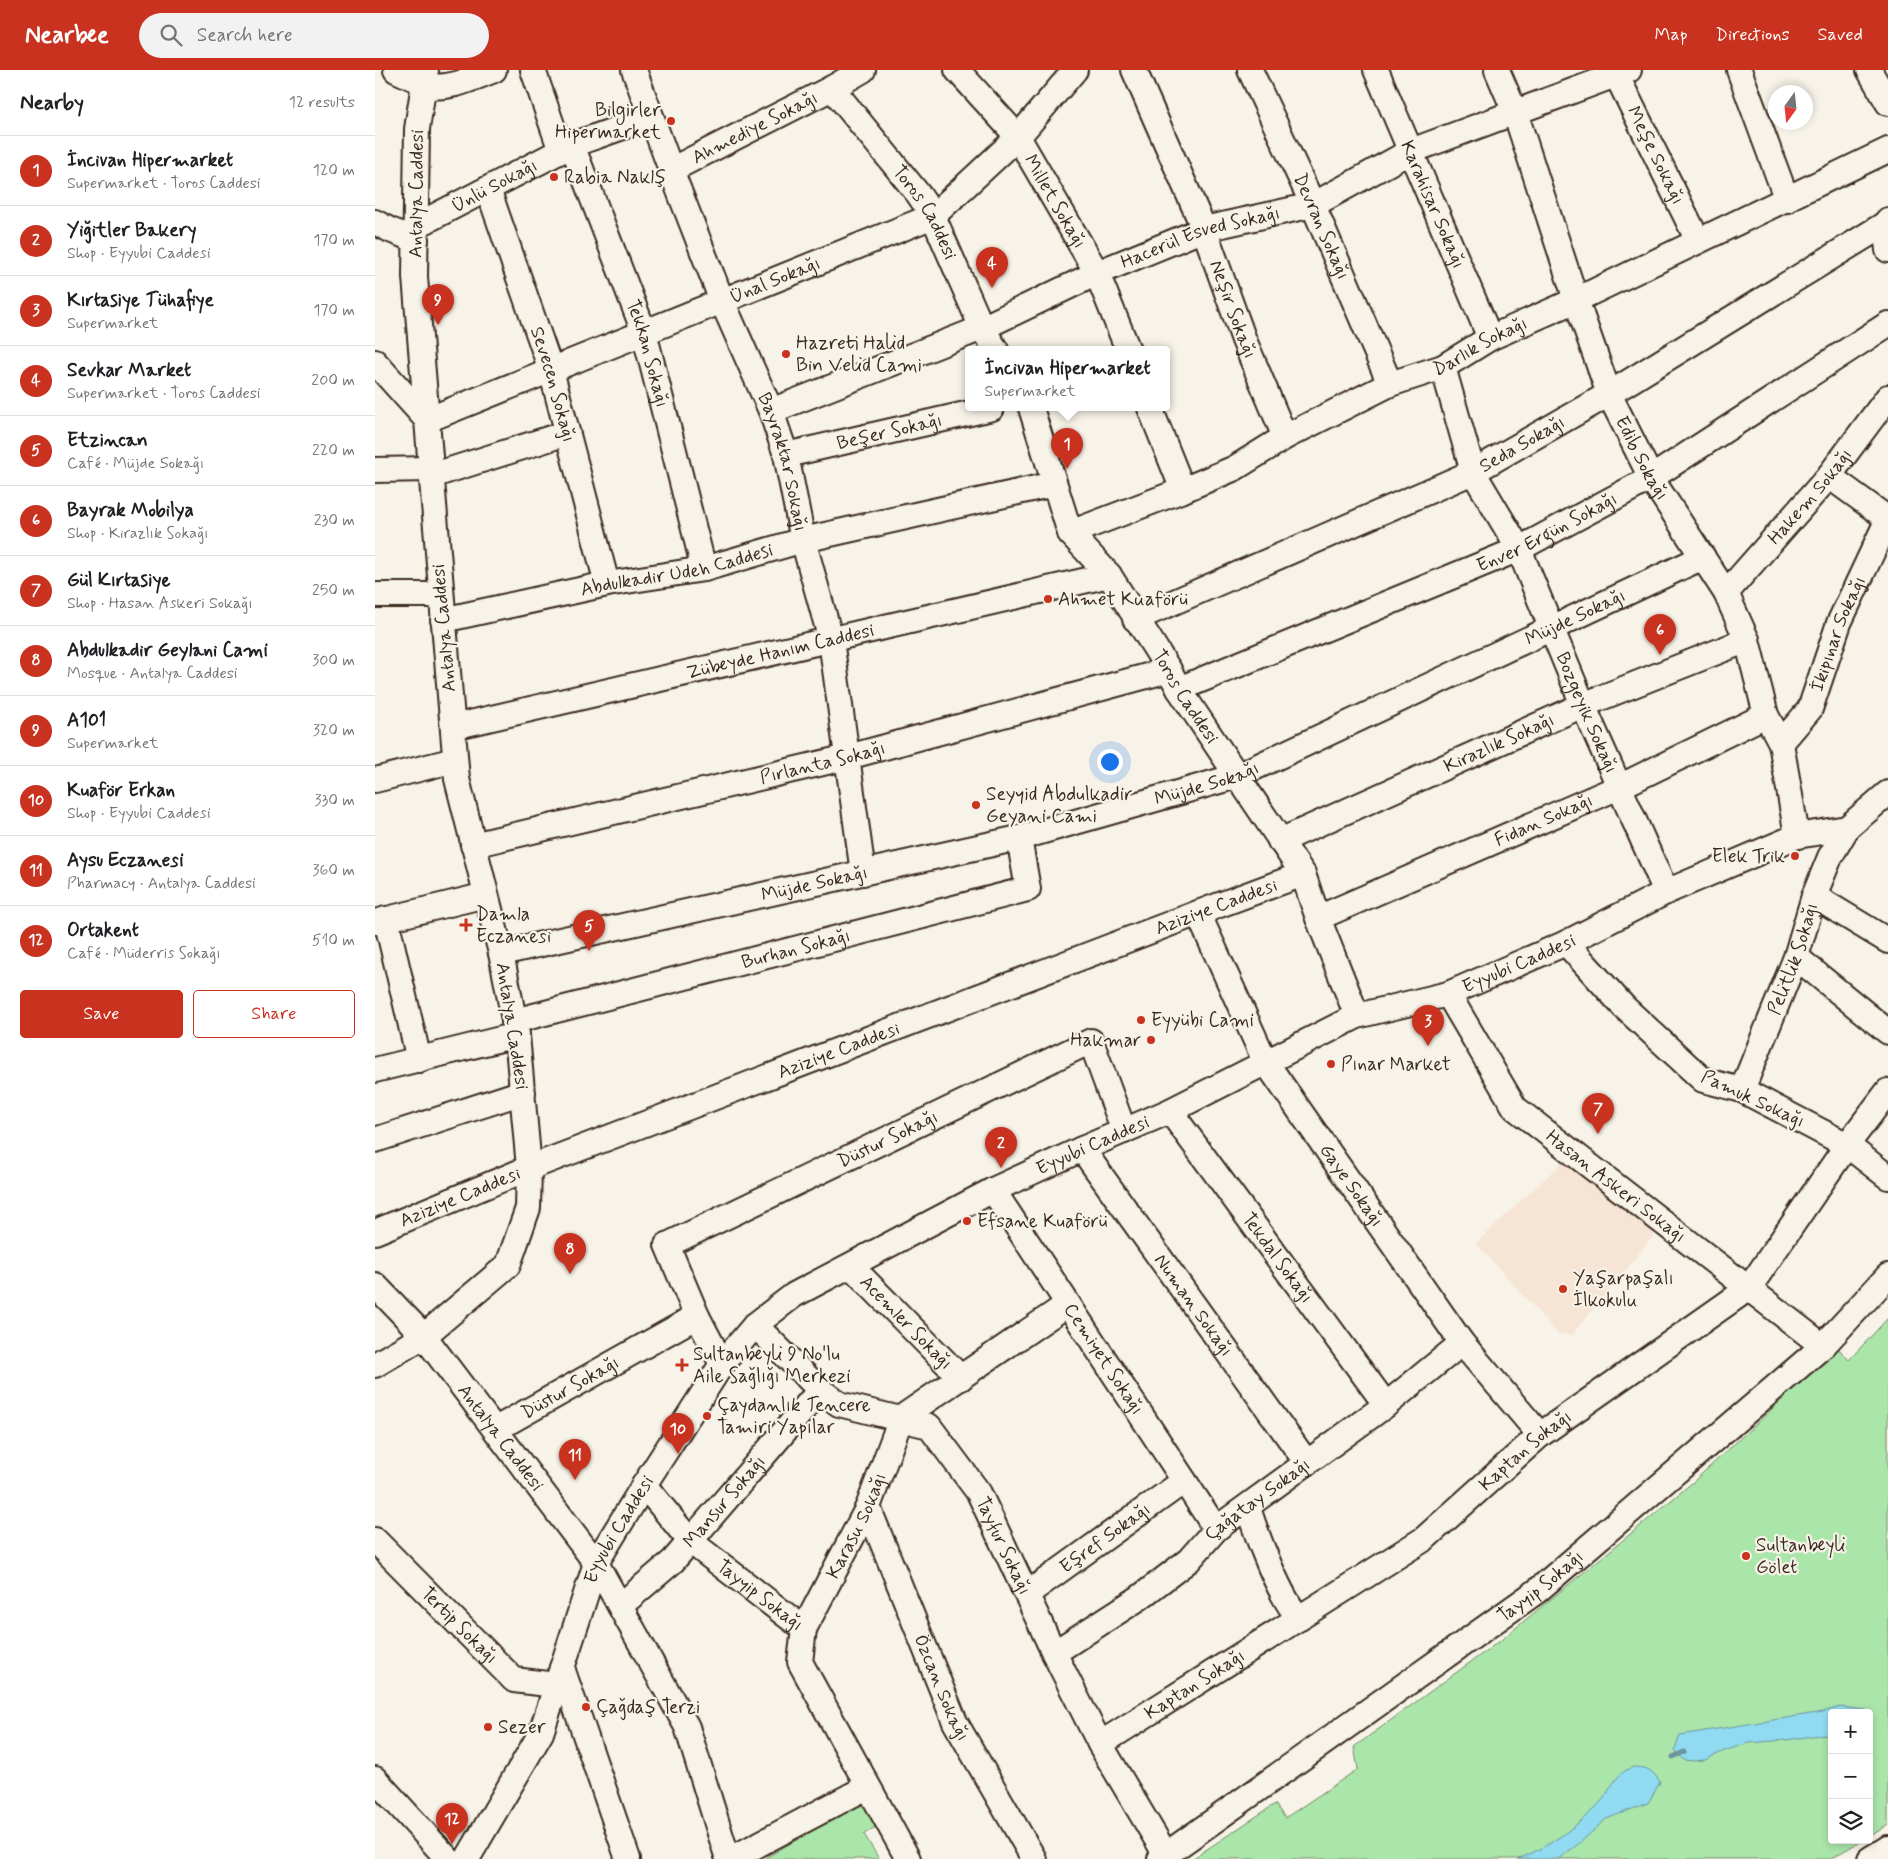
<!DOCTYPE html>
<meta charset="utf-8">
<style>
body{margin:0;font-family:Mynerve,sans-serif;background:#f2f2f2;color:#202124}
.controls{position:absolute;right:15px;bottom:15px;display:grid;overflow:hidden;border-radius:5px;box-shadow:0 2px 8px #0003}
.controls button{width:45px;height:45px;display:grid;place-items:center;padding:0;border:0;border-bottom:1px solid #e0e0e0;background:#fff;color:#202124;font:25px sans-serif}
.compass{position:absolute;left:1393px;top:15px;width:45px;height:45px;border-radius:50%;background:#fff;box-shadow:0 2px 8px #0003;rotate:195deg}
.you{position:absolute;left:734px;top:691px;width:18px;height:18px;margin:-12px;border:4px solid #fff;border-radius:50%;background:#1a73e8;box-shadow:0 0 0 8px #1a73e833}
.badge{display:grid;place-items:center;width:32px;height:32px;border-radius:50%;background:#c8321e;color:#fff;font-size:16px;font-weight:700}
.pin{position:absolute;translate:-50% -41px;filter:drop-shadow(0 1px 2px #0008)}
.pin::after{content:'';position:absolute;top:26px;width:18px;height:15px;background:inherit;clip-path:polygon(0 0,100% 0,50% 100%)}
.popup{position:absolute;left:590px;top:276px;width:205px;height:65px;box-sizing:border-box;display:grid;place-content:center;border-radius:5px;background:#fff;filter:drop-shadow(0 1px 4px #0005);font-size:16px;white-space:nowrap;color:#757577}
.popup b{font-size:19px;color:#202124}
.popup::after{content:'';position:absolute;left:50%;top:100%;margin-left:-10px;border:10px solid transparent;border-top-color:#fff}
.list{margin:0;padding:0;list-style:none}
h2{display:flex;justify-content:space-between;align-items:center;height:65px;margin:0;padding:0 20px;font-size:21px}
h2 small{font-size:16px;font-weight:400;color:#757577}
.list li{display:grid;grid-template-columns:32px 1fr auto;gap:15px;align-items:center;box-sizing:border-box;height:70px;padding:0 20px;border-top:1px solid #e0e0e0}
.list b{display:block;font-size:19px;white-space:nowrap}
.list p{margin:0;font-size:16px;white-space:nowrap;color:#757577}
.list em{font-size:16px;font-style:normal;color:#757577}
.actions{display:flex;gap:10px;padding:15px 20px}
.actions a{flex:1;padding:11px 0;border:1px solid #c8321e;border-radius:5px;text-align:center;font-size:18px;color:#c8321e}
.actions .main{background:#c8321e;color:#fff}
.icon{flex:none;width:28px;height:28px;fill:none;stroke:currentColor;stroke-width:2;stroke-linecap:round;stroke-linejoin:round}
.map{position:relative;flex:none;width:1513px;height:1789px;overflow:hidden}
header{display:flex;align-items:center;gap:30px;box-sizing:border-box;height:70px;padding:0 25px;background:#c8321e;color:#fff}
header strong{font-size:24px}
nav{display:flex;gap:28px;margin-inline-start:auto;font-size:18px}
.search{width:350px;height:45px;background:#f2f2f2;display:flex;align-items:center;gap:12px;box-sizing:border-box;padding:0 18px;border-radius:28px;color:#757577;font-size:19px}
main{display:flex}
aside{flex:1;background:#fff}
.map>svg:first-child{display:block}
.built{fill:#f6e4d4}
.green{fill:#aae5aa;stroke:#728864}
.water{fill:#90dbf1;stroke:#6e949d}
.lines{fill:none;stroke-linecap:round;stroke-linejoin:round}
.stream{stroke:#6e949d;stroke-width:5}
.minor-casing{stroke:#3b2a1e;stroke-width:28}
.minor{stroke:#f7f3e8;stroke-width:24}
.poi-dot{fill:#c8321e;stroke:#f7f3e8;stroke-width:2}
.labels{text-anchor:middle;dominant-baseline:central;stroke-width:4.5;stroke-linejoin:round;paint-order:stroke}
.poi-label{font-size:19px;fill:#3b2a1e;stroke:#f7f3e8;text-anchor:start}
.street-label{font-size:19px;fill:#3b2a1e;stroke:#f7f3e8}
</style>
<header>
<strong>Nearbee</strong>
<div class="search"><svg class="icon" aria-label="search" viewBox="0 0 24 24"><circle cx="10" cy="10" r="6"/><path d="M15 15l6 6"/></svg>Search here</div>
<nav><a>Map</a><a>Directions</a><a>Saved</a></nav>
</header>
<main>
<aside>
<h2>Nearby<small>12 results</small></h2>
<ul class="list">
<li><span class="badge">1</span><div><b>İncivan Hipermarket</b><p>Supermarket · Toros Caddesi</p></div><em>120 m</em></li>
<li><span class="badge">2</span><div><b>Yiğitler Bakery</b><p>Shop · Eyyubi Caddesi</p></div><em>170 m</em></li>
<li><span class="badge">3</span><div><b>Kırtasiye Tühafiye</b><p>Supermarket</p></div><em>170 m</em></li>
<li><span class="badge">4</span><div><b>Sevkar Market</b><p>Supermarket · Toros Caddesi</p></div><em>200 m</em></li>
<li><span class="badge">5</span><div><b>Etzincan</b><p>Café · Müjde Sokağı</p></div><em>220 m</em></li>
<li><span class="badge">6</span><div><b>Bayrak Mobilya</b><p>Shop · Kirazlık Sokağı</p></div><em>230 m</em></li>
<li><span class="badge">7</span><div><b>Gül Kırtasiye</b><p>Shop · Hasan Askeri Sokağı</p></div><em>250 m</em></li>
<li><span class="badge">8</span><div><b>Abdulkadir Geylani Cami</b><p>Mosque · Antalya Caddesi</p></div><em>300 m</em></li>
<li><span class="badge">9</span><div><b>A101</b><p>Supermarket</p></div><em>320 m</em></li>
<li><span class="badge">10</span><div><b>Kuaför Erkan</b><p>Shop · Eyyubi Caddesi</p></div><em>330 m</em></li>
<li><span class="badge">11</span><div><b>Aysu Eczanesi</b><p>Pharmacy · Antalya Caddesi</p></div><em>360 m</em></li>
<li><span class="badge">12</span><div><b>Ortakent</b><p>Café · Müderris Sokağı</p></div><em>510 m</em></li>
</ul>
<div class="actions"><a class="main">Save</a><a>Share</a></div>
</aside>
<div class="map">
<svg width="1513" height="1789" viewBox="0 0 1513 1789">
<rect width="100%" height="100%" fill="#f7f3e8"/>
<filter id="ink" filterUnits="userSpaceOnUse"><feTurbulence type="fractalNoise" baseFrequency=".02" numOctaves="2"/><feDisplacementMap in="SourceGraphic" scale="10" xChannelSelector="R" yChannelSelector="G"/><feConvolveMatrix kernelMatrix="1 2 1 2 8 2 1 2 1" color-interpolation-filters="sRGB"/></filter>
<g filter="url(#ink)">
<!-- built -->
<path class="built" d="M1190,1090L1283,1160L1197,1265L1183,1264L1101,1173Z"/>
<!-- green -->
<path class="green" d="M1513,1248V1755L1494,1767V1643H1457V1770H1488L1455,1789H817L900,1734L910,1748L983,1699L979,1677L1126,1570L1270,1452L1318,1412L1463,1278L1474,1290Z
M483,1735C495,1737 498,1746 504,1755L489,1764L504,1789H389L475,1738Z"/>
<!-- water -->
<path class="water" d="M1465,1637L1490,1640L1491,1643H1457V1663L1411,1670L1374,1673L1349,1681L1330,1690L1318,1691L1309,1690L1300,1680L1305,1665L1448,1642Z
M1258,1697C1273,1697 1277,1700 1285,1712L1273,1733L1231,1749L1206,1772L1183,1789H1143C1172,1778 1200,1758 1222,1736C1237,1721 1238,1704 1258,1697Z"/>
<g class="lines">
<!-- stream -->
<path class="stream" d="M1298,1687L1309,1682"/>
<defs>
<g id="minor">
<path d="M21,0L49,13"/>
<path d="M158,0L186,81"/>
<path id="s1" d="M259,0L296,100L347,231L396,341L411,385L428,470L456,570L488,803"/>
<path id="s2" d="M582,0L643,67L722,203L753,280"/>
<path id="s3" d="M759,0L829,159L869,270L910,367"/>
<path id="s4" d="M875,0L938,135L1015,314"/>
<path id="s5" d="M1001,0L1115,268"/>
<path id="s6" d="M1122,0L1140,42L1201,230L1234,324L1276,408L1351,523L1372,570L1391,645L1406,673L1422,766"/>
<path id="s7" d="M1239,0L1323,171"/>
<path d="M1364,0L1412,130"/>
<path d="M1494,0L1513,33"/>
<path d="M49,16C74,20 96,9 119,0"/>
<path id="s8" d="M457,18L544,125L558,146L607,258L621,280"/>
<path id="s9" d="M197,75L269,262L329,499"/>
<path id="s10" d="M296,100L457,18L488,0"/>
<path id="s11" d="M113,119L176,300L232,514"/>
<path d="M1513,150L1510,154L1513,180"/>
<path d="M0,152L15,160L41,170"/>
<path id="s12" d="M41,156L197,75L276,47"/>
<path d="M0,292L52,350"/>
<path id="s13" d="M1068,297L1098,402L1144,479L1208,635L1291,822"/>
<path id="s14" d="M656,338L695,463L734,505L794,600L804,619L928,804L943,848L982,946"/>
<path d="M775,338L808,420"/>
<path id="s15" d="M396,341L607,258L722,203L829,159L938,135L1036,81L1254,0"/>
<path id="s16" d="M52,350L558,146L643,67L700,0"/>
<path id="s17" d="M411,385L617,338"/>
<path d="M0,400L56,399"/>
<path d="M56,406L192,363"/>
<path d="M1454,406L1513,449"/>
<path id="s18" d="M695,463L808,420L860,398L910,367L1015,314L1068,297L1115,268L1201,230L1513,80"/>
<path id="s19" d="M1351,523L1454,406L1513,327"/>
<path d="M0,525H66"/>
<path id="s20" d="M760,549L1098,402L1234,324L1510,154"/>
<path id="s21" d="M68,550L232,514L329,499L428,470L679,414"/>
<path id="s22" d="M804,619L1144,479L1276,408L1513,254"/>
<path id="s23" d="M78,657L734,505"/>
<path id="s24" d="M1406,673L1435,639L1464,553L1513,449"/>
<path d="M0,710L80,690"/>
<path id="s25" d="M905,771L1208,635L1372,570"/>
<path id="s26" d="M98,775L473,687L794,600"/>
<path d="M1439,826L1513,871"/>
<path id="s27" d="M823,843L890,991L1087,1273L1165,1365"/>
<path id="s28" d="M943,848L1244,717L1391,645"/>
<path d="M11,849L44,990"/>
<path d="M0,852L111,825"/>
<path d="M1191,873L1249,937L1328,1010L1367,1020L1472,1075L1513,1107"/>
<path id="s29" d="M126,883L644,768L862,706L1328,487"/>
<path d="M1421,887L1513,962"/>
<path id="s30" d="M1073,924L1140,1038L1448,1276"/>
<path id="s31" d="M139,951L653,819L644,768"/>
<path d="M0,1000L142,965"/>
<path id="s32" d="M1367,1020L1421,887L1439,826L1455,787L1472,758"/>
<path id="s33" d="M795,1041L1011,1335"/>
<path d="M0,1070L148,1022"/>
<path id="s34" d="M707,1079L932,1393"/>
<path id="s35" d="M618,1120L841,1459"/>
<path id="s36" d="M0,1162L154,1098L823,843L928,804"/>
<path id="s37" d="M476,1196L586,1308"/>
<path id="s38" d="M0,1215L49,1266L221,1493L312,1657L353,1789"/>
<path id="s39" d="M380,1255L445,1320L464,1334L554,1356L604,1423L679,1583L725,1674L791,1785"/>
<path id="s40" d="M347,1294L322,1246L292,1175L716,971L749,1061"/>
<path id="s41" d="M0,1295L49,1266L133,1195L153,1138L154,1098L142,965L126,883L82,709L40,207L42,59L51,0"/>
<path id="s42" d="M121,1359L322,1246"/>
<path id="s43" d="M269,1415L315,1471L429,1559L425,1592L533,1789"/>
<path id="s44" d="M493,1437L580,1652L659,1789"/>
<path d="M873,1438C881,1463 906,1532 925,1548"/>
<path id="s45" d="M0,1470L139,1610L181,1615"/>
<path id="s46" d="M652,1524L809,1411"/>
<path id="s47" d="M245,1536L298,1491L445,1320"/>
<path id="s48" d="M429,1559L493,1437L526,1348L693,1234"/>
<path id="s49" d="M679,1583L764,1528L814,1490L841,1459L1011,1335L1087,1273"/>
<path d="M187,1598L253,1789"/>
<path id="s50" d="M725,1674L1049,1469L1165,1365L1374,1218L1472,1075L1513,1021"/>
<path d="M0,1709L73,1789"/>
<path id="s51" d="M92,1789L166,1663L221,1493L269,1415L347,1294L380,1255L419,1225L618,1120L707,1079L795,1041L982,946L1073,924L1191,873L1291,822L1422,766L1472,758L1513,723"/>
<path d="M356,1789L492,1717"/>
<path id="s52" d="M785,1789L1162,1521L1448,1276L1513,1206"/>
<path d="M1495,1789L1513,1778"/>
</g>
</defs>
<!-- minor casing -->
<use href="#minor" class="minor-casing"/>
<!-- minor -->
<use href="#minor" class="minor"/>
</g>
</g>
<!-- markers -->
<g class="poi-dot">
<circle cx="296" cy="51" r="5"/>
<circle cx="179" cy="107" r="5"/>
<circle cx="411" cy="284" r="5"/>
<circle cx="673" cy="529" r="5"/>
<circle cx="601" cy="735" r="5"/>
<circle cx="1420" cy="786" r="5"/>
<path d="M88.5 847.5h5v5h5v5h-5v5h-5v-5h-5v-5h5z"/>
<circle cx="766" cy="950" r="5"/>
<circle cx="776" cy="970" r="5"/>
<circle cx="956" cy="994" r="5"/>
<circle cx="592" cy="1151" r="5"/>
<circle cx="1188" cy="1219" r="5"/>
<path d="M304.5 1287.5h5v5h5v5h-5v5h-5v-5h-5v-5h5z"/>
<circle cx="332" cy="1346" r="5"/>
<circle cx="1371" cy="1486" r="5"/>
<circle cx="211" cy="1637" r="5"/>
<circle cx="113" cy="1657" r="5"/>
</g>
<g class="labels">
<!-- poi labels -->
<g class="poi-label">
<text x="286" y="40" text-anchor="end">Bilgirler<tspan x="286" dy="22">Hipermarket</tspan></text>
<text x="189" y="107">Rabia Naklş</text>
<text x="421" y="273">Hazreti Halid<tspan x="421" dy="22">Bin Velid Cami</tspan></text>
<text x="683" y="529">Ahmet Kuaförü</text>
<text x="611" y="724">Seyyid Abdulkadir<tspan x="611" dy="22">Geyani Cami</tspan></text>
<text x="1410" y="786" text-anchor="end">Elek Trik</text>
<text x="101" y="844">Damla<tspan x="101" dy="22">Eczanesi</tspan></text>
<text x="776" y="950">Eyyübi Cami</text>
<text x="766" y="970" text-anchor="end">Hakmar</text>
<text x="966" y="994">Pınar Market</text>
<text x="602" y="1151">Efsane Kuaförü</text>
<text x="1198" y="1208">Yaşarpaşalı<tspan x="1198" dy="22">İlkokulu</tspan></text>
<text x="318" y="1284">Sultanbeyli 9 No'lu<tspan x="318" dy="22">Aile Sağlığı Merkezi</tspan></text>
<text x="342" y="1335">Çaydanlık Tencere<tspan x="342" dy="22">Tamiri Yapılar</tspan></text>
<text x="1381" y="1475">Sultanbeyli<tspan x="1381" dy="22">Gölet</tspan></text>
<text x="221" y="1637">Çağdaş Terzi</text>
<text x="123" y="1657">Sezer</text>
</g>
<!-- street labels -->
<g class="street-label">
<text stroke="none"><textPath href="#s10" startOffset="94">Ahmediye Sokağı</textPath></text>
<text stroke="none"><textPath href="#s7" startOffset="95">Meşe Sokağı</textPath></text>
<text stroke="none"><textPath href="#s12" startOffset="88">Ünlü Sokağı</textPath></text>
<text stroke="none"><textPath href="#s41" startOffset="1251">Antalya Caddesi</textPath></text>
<text stroke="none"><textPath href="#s2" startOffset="165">Millet Sokağı</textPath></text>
<text stroke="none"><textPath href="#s5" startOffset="146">Karahisar Sokağı</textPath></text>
<text stroke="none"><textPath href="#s8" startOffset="156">Toros Caddesi</textPath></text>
<text stroke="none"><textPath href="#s4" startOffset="172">Devran Sokağı</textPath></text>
<text stroke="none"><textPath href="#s15" startOffset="464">Hacerül Esved Sokağı</textPath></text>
<text stroke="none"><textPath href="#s16" startOffset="375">Ünal Sokağı</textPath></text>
<text stroke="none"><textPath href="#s3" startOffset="259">Neşir Sokağı</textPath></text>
<text stroke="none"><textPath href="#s18" startOffset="452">Darlık Sokağı</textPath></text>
<text stroke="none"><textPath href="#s9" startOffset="222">Tekkan Sokağı</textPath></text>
<text stroke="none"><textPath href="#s11" startOffset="206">Sevecen Sokağı</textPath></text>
<text stroke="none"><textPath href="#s17" startOffset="106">Beşer Sokağı</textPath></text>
<text stroke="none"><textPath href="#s20" startOffset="425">Seda Sokağı</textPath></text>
<text stroke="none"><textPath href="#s6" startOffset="415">Edib Sokağı</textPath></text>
<text stroke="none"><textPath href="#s1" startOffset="420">Bayraktar Sokağı</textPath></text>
<text stroke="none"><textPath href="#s19" startOffset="128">Hakem Sokağı</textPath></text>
<text stroke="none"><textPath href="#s22" startOffset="400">Enver Ergün Sokağı</textPath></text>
<text stroke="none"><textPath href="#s21" startOffset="239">Abdulkadir Udeh Caddesi</textPath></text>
<text stroke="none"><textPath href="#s29" startOffset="1131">Müjde Sokağı</textPath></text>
<text transform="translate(69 558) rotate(-95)">Antalya Caddesi</text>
<text stroke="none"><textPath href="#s24" startOffset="125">İkipınar Sokağı</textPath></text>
<text stroke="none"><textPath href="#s23" startOffset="336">Zübeyde Hanım Caddesi</textPath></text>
<text stroke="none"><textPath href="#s14" startOffset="332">Toros Caddesi</textPath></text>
<text stroke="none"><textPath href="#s13" startOffset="376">Bozgeyik Sokağı</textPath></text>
<text stroke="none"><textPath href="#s25" startOffset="240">Kirazlık Sokağı</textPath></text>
<text stroke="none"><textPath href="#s26" startOffset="359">Pırlanta Sokağı</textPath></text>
<text stroke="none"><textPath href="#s29" startOffset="726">Müjde Sokağı</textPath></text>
<text stroke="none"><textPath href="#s28" startOffset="246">Fidan Sokağı</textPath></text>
<text stroke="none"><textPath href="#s29" startOffset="321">Müjde Sokağı</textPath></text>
<text stroke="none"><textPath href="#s36" startOffset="902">Aziziye Caddesi</textPath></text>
<text stroke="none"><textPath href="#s31" startOffset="291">Burhan Sokağı</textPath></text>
<text stroke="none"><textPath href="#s32" startOffset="141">Pelitlik Sokağı</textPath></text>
<text stroke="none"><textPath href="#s51" startOffset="1460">Eyyubi Caddesi</textPath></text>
<text transform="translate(137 956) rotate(81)">Antalya Caddesi</text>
<text stroke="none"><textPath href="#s36" startOffset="498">Aziziye Caddesi</textPath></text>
<text transform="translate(1378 1029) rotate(25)">Pamuk Sokağı</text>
<text stroke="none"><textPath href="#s40" startOffset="376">Düstur Sokağı</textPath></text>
<text stroke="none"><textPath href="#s51" startOffset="995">Eyyubi Caddesi</textPath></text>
<text stroke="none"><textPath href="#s27" startOffset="314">Gaye Sokağı</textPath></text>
<text stroke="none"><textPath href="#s30" startOffset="260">Hasan Askeri Sokağı</textPath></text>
<text stroke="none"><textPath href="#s36" startOffset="92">Aziziye Caddesi</textPath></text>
<text stroke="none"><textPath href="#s33" startOffset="182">Tekdal Sokağı</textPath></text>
<text stroke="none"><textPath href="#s34" startOffset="192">Numan Sokağı</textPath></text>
<text stroke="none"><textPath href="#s37" startOffset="79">Acemler Sokağı</textPath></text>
<text stroke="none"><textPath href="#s35" startOffset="202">Cemiyet Sokağı</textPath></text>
<text stroke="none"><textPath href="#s42" startOffset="85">Düstur Sokağı</textPath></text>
<text stroke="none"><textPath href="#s38" startOffset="198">Antalya Caddesi</textPath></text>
<text stroke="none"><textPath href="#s50" startOffset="518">Kaptan Sokağı</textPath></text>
<text stroke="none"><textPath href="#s49" startOffset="256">Çağatay Sokağı</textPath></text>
<text stroke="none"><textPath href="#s47" startOffset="148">Mansur Sokağı</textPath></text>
<text stroke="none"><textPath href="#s48" startOffset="116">Karasu Sokağı</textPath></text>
<text stroke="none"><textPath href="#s51" startOffset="365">Eyyubi Caddesi</textPath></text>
<text stroke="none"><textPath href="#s46" startOffset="96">Eşref Sokağı</textPath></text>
<text stroke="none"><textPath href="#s39" startOffset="350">Tayfur Sokağı</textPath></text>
<text stroke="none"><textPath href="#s52" startOffset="468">Tayyip Sokağı</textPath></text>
<text stroke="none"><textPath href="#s43" startOffset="161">Tayyip Sokağı</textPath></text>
<text stroke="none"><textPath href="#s45" startOffset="120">Tertip Sokağı</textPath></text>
<text stroke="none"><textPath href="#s50" startOffset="112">Kaptan Sokağı</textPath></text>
<text stroke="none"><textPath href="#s44" startOffset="195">Özcan Sokağı</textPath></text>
</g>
</g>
</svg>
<div class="controls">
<button>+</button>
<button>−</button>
<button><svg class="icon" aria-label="layers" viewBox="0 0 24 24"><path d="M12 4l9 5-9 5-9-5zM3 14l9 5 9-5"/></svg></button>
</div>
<svg class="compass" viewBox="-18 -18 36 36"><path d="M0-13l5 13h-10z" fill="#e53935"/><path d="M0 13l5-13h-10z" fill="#757577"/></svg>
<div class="you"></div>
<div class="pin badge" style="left:692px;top:399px">1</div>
<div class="popup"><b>İncivan Hipermarket</b>Supermarket</div>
<div class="pin badge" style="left:626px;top:1098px">2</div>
<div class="pin badge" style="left:1053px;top:976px">3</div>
<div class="pin badge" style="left:617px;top:218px">4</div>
<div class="pin badge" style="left:214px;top:881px">5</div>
<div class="pin badge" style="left:1285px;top:585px">6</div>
<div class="pin badge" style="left:1223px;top:1064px">7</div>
<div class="pin badge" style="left:195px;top:1204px">8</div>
<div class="pin badge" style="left:63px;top:255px">9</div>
<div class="pin badge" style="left:303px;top:1384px">10</div>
<div class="pin badge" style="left:200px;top:1410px">11</div>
<div class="pin badge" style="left:77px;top:1774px">12</div>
</div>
</main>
